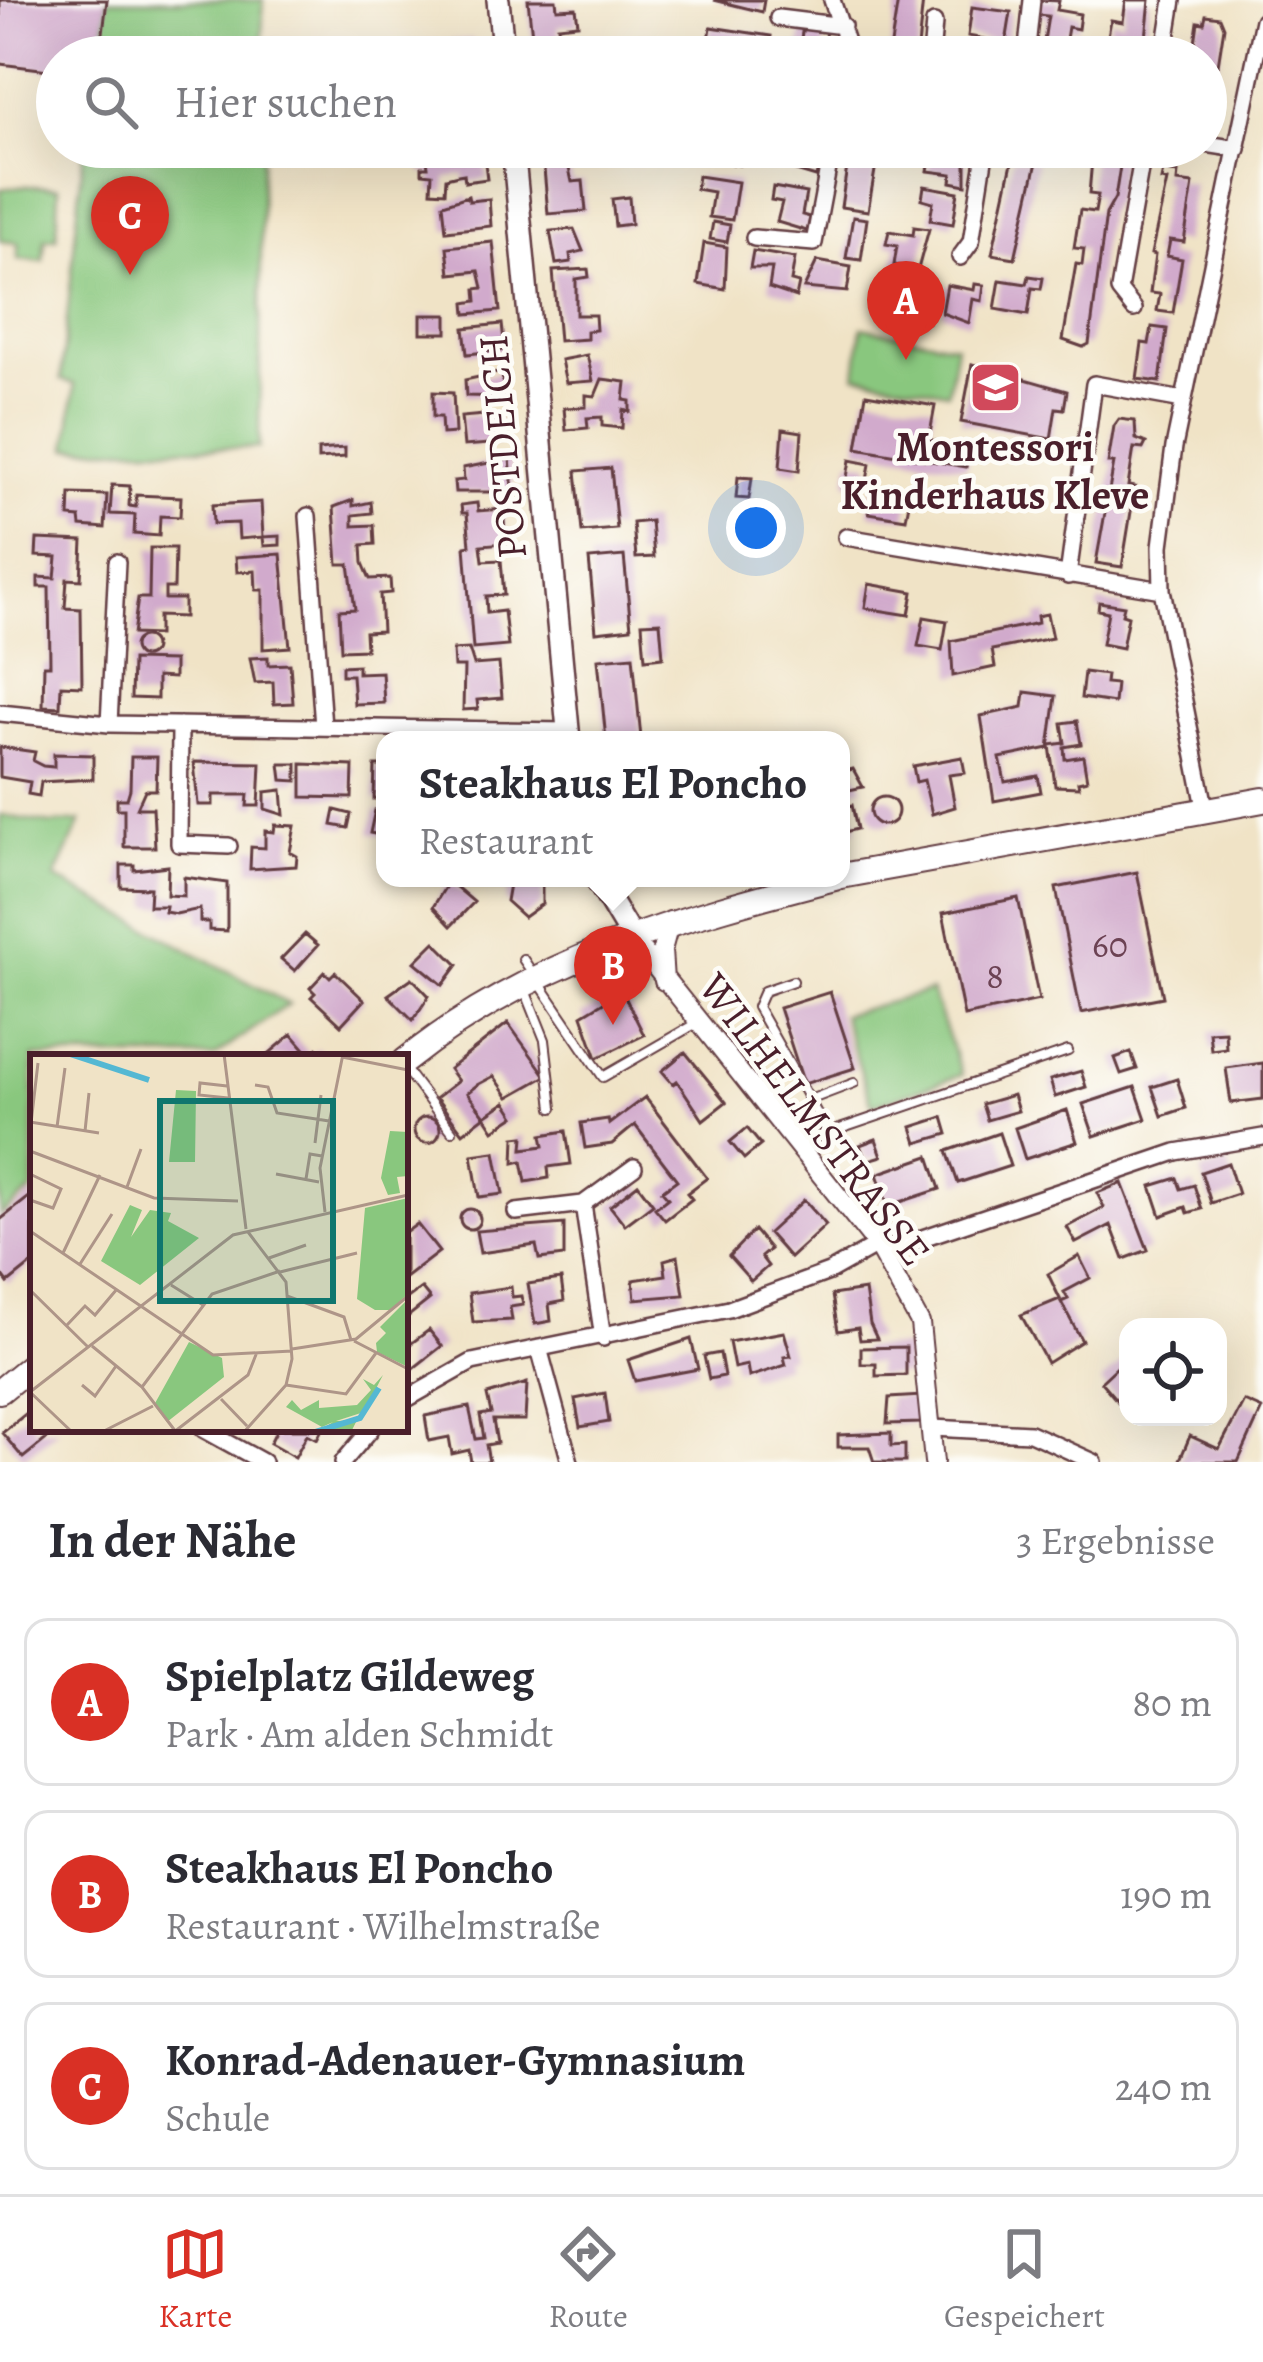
<!DOCTYPE html>
<html lang="de">
<meta charset="utf-8">
<style>
body{margin:0;font-family:Alegreya,serif;background:#f2f2f3;color:#2b2b33}
.controls{position:absolute;right:36px;bottom:36px;display:grid;overflow:hidden;border-radius:24px;box-shadow:0 12px 48px #0002}
.controls button{width:108px;height:108px;display:grid;place-items:center;padding:0;border:0;border-bottom:3px solid #e1e1e2;background:#fff;color:#2b2b33;font:60px sans-serif}
.you{position:absolute;left:756px;top:528px;width:42px;height:42px;margin:-30px;border:9px solid #fff;border-radius:50%;background:#1a73e8;box-shadow:0 0 0 18px #1a73e833}
.badge{display:grid;place-items:center;width:78px;height:78px;border-radius:50%;background:#d93025;color:#fff;font-size:39px;font-weight:700}
.pin{position:absolute;translate:-50% -99px;filter:drop-shadow(0 3px 6px #0008)}
.pin::after{content:'';position:absolute;top:63px;width:42px;height:36px;background:inherit;clip-path:polygon(0 0,100% 0,50% 100%)}
.popup{position:absolute;left:376px;top:731px;width:474px;height:156px;box-sizing:border-box;display:grid;place-content:center;border-radius:24px;background:#fff;filter:drop-shadow(0 3px 9px #0005);font-size:39px;white-space:nowrap;color:#7c7c81}
.popup b{font-size:45px;color:#2b2b33}
.popup::after{content:'';position:absolute;left:50%;top:100%;margin-left:-24px;border:24px solid transparent;border-top-color:#fff}
.list{margin:0;padding:0;list-style:none}
h2{display:flex;justify-content:space-between;align-items:center;height:156px;margin:0;padding:0 48px;font-size:51px}
h2 small{font-size:39px;font-weight:400;color:#7c7c81}
.list li{display:grid;grid-template-columns:78px 1fr auto;gap:36px;align-items:center;box-sizing:border-box;height:168px;margin:0 24px 24px;padding:0 24px;border:3px solid #e1e1e2;border-radius:24px}
.list b{display:block;font-size:45px;white-space:nowrap}
.list p{margin:0;font-size:39px;white-space:nowrap;color:#7c7c81}
.list em{font-size:39px;font-style:normal;color:#7c7c81}
.icon{flex:none;width:66px;height:66px;fill:none;stroke:currentColor;stroke-width:2;stroke-linecap:round;stroke-linejoin:round}
.map{position:relative;flex:none;width:1263px;height:1462px;overflow:hidden}
.search{position:absolute;background:#fff;box-shadow:0 12px 48px #0002;left:36px;right:36px;top:36px;height:132px;display:flex;align-items:center;gap:30px;box-sizing:border-box;padding:0 42px;border-radius:66px;color:#7c7c81;font-size:45px}
.sheet{height:732px;background:#fff}
nav{display:flex;justify-content:space-around;align-items:center;box-sizing:border-box;height:168px;border-top:3px solid #e1e1e2;background:#fff;font-size:33px;color:#7c7c81}
nav a{display:grid;justify-items:center;gap:6px}
nav .on{color:#d93025}
.map>svg:first-child{display:block}
.green{fill:#89c77e;stroke:#6a7354;stroke-width:3}
.building{fill:#d1aacc}
.lines{fill:none;stroke-linecap:round;stroke-linejoin:round}
.service-casing{stroke:#633c42;stroke-width:12}
.minor-casing{stroke:#633c42;stroke-width:20}
.tertiary-casing{stroke:#633c42;stroke-width:22}
.secondary-casing{stroke:#633c42;stroke-width:26}
.primary-casing{stroke:#633c42;stroke-width:28}
.service{stroke:#fff;stroke-width:8}
.minor{stroke:#fff;stroke-width:15}
.tertiary{stroke:#fff;stroke-width:18}
.secondary{stroke:#fff;stroke-width:21}
.primary{stroke:#fff;stroke-width:24}
.labels{text-anchor:middle;dominant-baseline:central;stroke-width:9;stroke-linejoin:round;paint-order:stroke}
.number-label{font-size:36px;fill:#6c4253}
.poi-label{font-size:42px;font-weight:bold;fill:#4a1f2b;stroke:#fdfcf7}
.street-label{font-size:42px;fill:#4a1f2b;stroke:#fdfcf7}
.inset-river{fill:none;stroke:#54b8d3;stroke-width:6}
.inset-road{fill:none;stroke:#ae9588;stroke-width:3}
.view{fill:#0f766e;fill-opacity:0.15;stroke:#0f766e;stroke-width:6}
.inset-edge{fill:none;stroke:#4a1f2b;stroke-width:6}
</style>
<div class="map">
<svg width="1263" height="1462" viewBox="0 0 1263 1462">
<rect width="100%" height="100%" fill="#fdfcf7"/>
<filter id="ink" filterUnits="userSpaceOnUse"><feTurbulence type="fractalNoise" baseFrequency=".00833" numOctaves="2"/><feDisplacementMap in="SourceGraphic" scale="24" xChannelSelector="R" yChannelSelector="G"/><feConvolveMatrix kernelMatrix="1 2 1 2 8 2 1 2 1" color-interpolation-filters="sRGB"/></filter>
<filter id="wash" filterUnits="userSpaceOnUse"><feTurbulence type="fractalNoise" baseFrequency=".004" numOctaves="4" result="noise"/><feDisplacementMap in="SourceGraphic" scale="48" xChannelSelector="R" yChannelSelector="G"/><feGaussianBlur stdDeviation="2.7" result="paint"/><feColorMatrix in="noise" values="0 0 0 0 0 0 0 0 0 0 0 0 0 0 0 0 0 1.4 0 .05"/><feComposite in="paint" operator="in"/></filter>
<g filter="url(#wash)">
<rect width="100%" height="100%" fill="#f0e3c6"/>
<!-- green -->
<path class="green" d="M107,0H263L262,57H100Z
M84,147H262L259,448H68L75,384L61,380Z
M26,186L59,187L57,238L45,239L43,261L18,259V243L0,241V189Z
M862,327L956,345L948,392L856,375Z
M0,815L51,824L81,821L55,878L289,1004L214,1057H33V1190L0,1216Z
M931,991L962,1075L872,1105L842,1015Z"/>
<g id="blocks">
<!-- building -->
<path class="building" d="M0,0H107L100,57H57V71L0,64Z
M528,0H556L557,9L576,8L578,24L558,26L561,54H534Z
M714,0H764L762,12Z
M898,0H923L917,57H889Z
M1039,0L1059,1L1057,10L1080,14L1078,29L1068,27L1065,45L1044,41L1048,16L1037,15Z
M1126,0H1150L1144,57H1127L1129,43L1108,36L1111,20L1123,22Z
M972,7L1011,12L1006,43L968,36Z
M1206,15L1220,17L1224,27L1218,65L1193,57L1198,22L1204,23Z
M803,26L826,30L822,57H798Z
M711,27L771,36L769,50L709,40Z
M473,39L475,57H406V43Z
M607,45L609,57H584L583,47Z
M461,147H483L487,179L465,182L464,174L458,175L446,178L445,192L431,191L432,174L422,173V167H428L427,159L461,153Z
M717,147H742L739,165L715,161Z
M792,147H812L810,161L819,163L816,177L789,169Z
M850,147H879L868,211L841,207Z
M932,147H966V185L951,182L952,174L928,171Z
M1093,148L1121,160L1115,198L1106,214L1089,344L1083,347L1063,340L1076,264L1082,265L1084,249L1074,248L1080,210L1095,212L1098,195L1089,194Z
M566,155L572,182L583,181L586,211L548,214L543,157Z
M1013,158L1037,162L1015,258L992,254Z
M1163,171L1178,173L1177,182L1193,184L1184,242L1170,240L1167,256L1182,259L1173,313L1157,311L1160,294L1150,293L1155,255L1151,254L1167,181L1161,180Z
M698,176L738,182L732,220L709,217L713,192L696,189Z
M924,186L958,192L953,224L930,220L933,202L922,199Z
M773,187L806,193L802,215L810,217L807,231L777,222L782,202L771,200Z
M468,196L469,201L489,199L491,226L446,231L443,204Z
M629,197L631,224L615,226L612,199Z
M853,217L867,219L861,260L846,258Z
M713,222L730,225L727,242L710,239Z
M914,227L929,229L918,269L894,265L897,246L886,244L889,231L913,235Z
M574,229L583,251L570,254L571,262L556,264L550,231Z
M493,242L500,311L466,314L465,303L477,301L476,289L483,288L479,271L450,274L447,247Z
M704,243L727,247L725,289L698,284Z
M753,251L795,258L791,281L799,283L796,297L769,288L772,268H750Z
M817,261L851,267L847,292L804,288Z
M588,269L589,277L576,279V315H595L596,330L587,331V339L559,341L553,271Z
M1029,276L1043,278L1041,289L1032,288L1028,315L995,309L1000,280L1027,284Z
M893,282L934,289L928,322L919,320L922,305L917,316L888,311Z
M975,284L984,285L982,301L973,299L969,323L942,313L947,285L974,290Z
M421,315H447V333H421Z
M502,324L505,350L467,354L464,328Z
M1152,327L1167,329L1160,382L1137,379L1142,343L1149,344Z
M587,355L593,381L566,383L561,360Z
M972,364L1067,391L1064,409L1056,408L1051,439L961,422Z
M502,372L504,397L466,396L465,380Z
M602,379L626,382L624,400L630,401V412L623,410L622,428L602,426V417L587,418L588,428L566,430L564,408L586,407V395L595,396Z
M433,392L453,393L455,433L442,434L441,417H433Z
M866,394L935,406L929,439L969,452L966,467L857,448Z
M485,415V421L500,419L502,443L464,446L461,417Z
M1119,419L1135,421L1136,439L1146,443L1143,449L1134,448L1128,486L1135,487L1122,567L1096,563L1114,463H1108L1114,426Z
M783,429L802,432L799,471L780,468Z
M345,448V457L318,459V450Z
M510,459L513,492H455L454,481L464,480L463,468Z
M850,460L870,464L866,486L846,483Z
M611,468L617,529L582,532L576,471Z
M738,477L752,478L749,499L736,498Z
M112,485L130,486L129,506L136,507V495L181,497L180,517L160,516L159,536L134,534L135,515L110,514Z
M874,485L911,492L906,519L869,513Z
M70,494L107,495L105,528L81,526L80,518L69,517Z
M353,500V506L371,502L372,513L353,515V526L374,525L375,544L362,545L363,563L370,579L390,578L391,593L380,594L382,631L365,632L366,649L341,650L339,610L355,609L349,564H338L334,507Z
M261,502L263,537L280,536V545L264,546L263,537L239,539L238,523L213,524L212,505Z
M477,503L478,511L503,509L506,543L481,545L483,561L501,560L504,595L486,596L487,613L504,611L508,646L473,649L465,546L470,545L467,513H462L461,505Z
M651,521L654,557L636,558L633,523Z
M37,539L83,541L81,580L67,579L65,608L81,609L82,686L61,685L60,707L43,706L44,665H50L49,587H38V577L55,578L57,557L36,556Z
M150,548H175L174,588H165V599H184V617L158,616V635L133,634L138,598H149Z
M281,554L290,647L263,649V590H256L255,571L237,572L236,557Z
M624,556L631,628L596,632L589,559Z
M869,584L913,592L909,615L865,608Z
M1099,602L1124,606L1122,614L1128,616L1122,648L1102,644L1108,612L1098,610Z
M1047,614L1052,638L992,650L995,667L953,676L951,641L1038,623L1037,616Z
M924,617L947,621L942,650L918,646Z
M660,622L663,657L645,659L642,623Z
M134 647a10 10 0 1 1 20 0a10 10 0 1 1-20 0Z
M469,649L474,665L499,663L502,698L477,700L478,709L463,710L464,667H454L453,650Z
M633,656L641,738L606,740L598,659Z
M268,657V665L290,664L293,703L274,704L273,682L255,683L250,658Z
M132,660L174,661V678L157,677V699L131,698Z
M358,665V673L382,672L384,703L354,704L352,675H342V666Z
M1084,672L1106,675L1105,683L1116,684L1114,703L1081,698Z
M1025,692L1056,696L1049,748L1000,758L1005,782L1038,776L1041,792L994,801L981,716L1023,707Z
M1077,721L1081,744L1064,747L1065,759L1083,756L1087,780L1078,782L1079,787L1055,786L1050,745L1065,743L1062,723Z
M0,747L35,752L33,761L43,766L54,767V754L93,755V779L41,782L39,796L28,794L30,782L0,777Z
M131,757H157L156,790H145L137,808H153L155,847H124V809H117V799H127L130,789Z
M962,757L965,773L949,775L955,807L932,814L924,780L916,782L913,766Z
M194,762L261,763L259,806H247L248,795H213V805H198Z
M280,764H297V781L282,780Z
M302,764L353,766L352,798L302,797Z
M375,766H385V799H374Z
M853,769L863,787L845,791L841,772Z
M282,790L284,815L265,809V792Z
M870 811a14 14 0 1 1 28 0a14 14 0 1 1-28 0Z
M852,805L857,829L841,833V807Z
M335,810L351,814L348,828L332,825Z
M375,810L385,812V836L370,833Z
M275,825L295,826L290,852L297,856L296,866L250,869L251,847L265,848V831L274,832Z
M121,865H134V870L168,866L167,895L184,896V877L227,883V931L209,930V922H200V909L176,914L165,912L166,906H149L150,888L121,887Z
M1137,872L1163,997L1081,1013L1056,888Z
M510,878L542,884V904L524,917L506,901Z
M449,881L474,902L451,926L433,907Z
M1018,898L1039,1000L964,1016L943,913Z
M305,934L318,945L295,971L281,959Z
M435,942L458,965L443,985L415,962Z
M325,972L330,977L335,972L364,1000L341,1025L311,997L315,993L310,988Z
M412,978L429,996L413,1020L388,995Z
M622,991L644,1035L597,1058L582,1015Z
M830,992L855,1068L804,1084L779,1008Z
M508,1023L546,1076L509,1097L494,1076L477,1085L467,1093L485,1116L463,1133L436,1098L458,1081L449,1069Z
M1225,1031L1226,1048L1211,1050L1209,1032Z
M292,1034L310,1055L318,1048L326,1057H265Z
M685,1052L726,1102L703,1120L677,1081L673,1084L662,1071Z
M1131,1052L1137,1069L1121,1074L1115,1058Z
M1263,1063V1099L1231,1103L1226,1068Z
M1081,1071L1086,1087L1055,1097L1050,1080Z
M1177,1079L1186,1108L1162,1116L1152,1087Z
M1135,1087L1146,1119L1094,1136L1083,1104Z
M1013,1095L1018,1111L987,1120L982,1104Z
M645,1097L707,1178L687,1193L692,1199L665,1220L655,1208L668,1198L662,1191L677,1180L635,1125L612,1144L585,1148L581,1123L608,1119L609,1124Z
M506,1102L515,1116L494,1130L485,1116Z
M1067,1110L1077,1142L1025,1159L1015,1128Z
M414 1130a13 13 0 1 1 26 0a13 13 0 1 1-26 0Z
M943,1117L948,1134L917,1143L912,1127Z
M747,1128L761,1145L744,1159L730,1142Z
M566,1131L571,1164L548,1167L549,1178L526,1182L522,1161L514,1163L515,1137L524,1136L523,1149L544,1146L542,1135Z
M999,1133L1010,1166L958,1183L947,1151Z
M876,1139L882,1156L866,1161L860,1145Z
M495,1152L503,1194L479,1197L472,1155Z
M929,1156L940,1189L888,1206L877,1174Z
M1228,1163L1238,1194L1211,1203L1201,1172Z
M1177,1178L1181,1189L1194,1185L1202,1209L1188,1213L1186,1207L1161,1216L1151,1186Z
M1122,1183L1148,1250L1124,1259L1111,1225L1076,1243L1067,1227L1104,1207L1097,1193Z
M638,1184L653,1204L625,1225L610,1206Z
M33,1194V1263L8,1283L0,1272V1220Z
M804,1200L826,1225L790,1258L768,1233Z
M460 1219a10 10 0 1 1 20 0a10 10 0 1 1-20 0Z
M417,1224L439,1252L405,1278V1233Z
M564,1224V1256L539,1259L536,1245L480,1253L476,1231Z
M754,1230L770,1249L761,1257L768,1266L751,1281L729,1256Z
M678,1256L684,1295L635,1299L633,1280L666,1275L664,1260Z
M1079,1256L1090,1278L1064,1292L1068,1299L1061,1302L1082,1341L1047,1363L1021,1315L1060,1299L1048,1274Z
M561,1279L564,1301L549,1304L551,1321L535,1324L528,1284Z
M511,1287L512,1297L521,1296L523,1305L510,1307L512,1320L473,1322L469,1293Z
M421,1288L430,1299L405,1319V1300Z
M865,1290L870,1324L877,1339L860,1340L858,1328L838,1331L832,1295Z
M429,1330L442,1346L405,1375V1348Z
M784,1332L791,1356L784,1357L786,1365L749,1377L747,1365L734,1368L729,1342Z
M691,1339L698,1369L635,1381L628,1360Z
M906,1347V1375L876,1376V1364H861V1348Z
M720,1353L724,1376L709,1379L704,1356Z
M1128,1357V1395L1119,1403L1101,1382Z
M527,1383L525,1420H493L497,1443L486,1445L489,1462H471L469,1450L452,1454L449,1437L429,1441L425,1416L469,1407L476,1439L484,1438L480,1415L491,1413L487,1395Z
M605,1393L609,1422L580,1427L575,1399Z
M922,1396L921,1423L887,1424L889,1398Z
M1244,1401L1262,1409L1238,1462H1179L1190,1436L1219,1449Z
M33,1408V1429H59L23,1458L2,1433Z
M277,1429H322L317,1439L307,1434L295,1457L270,1443Z
M891,1433V1446L905,1445V1462H874L869,1447H838V1435Z"/>
</g>
</g>
<g filter="url(#ink)">
<use href="#blocks" fill-opacity="0" stroke="#633c42" stroke-width="3"/>
<g class="lines">
<defs>
<path id="service" d="M523,959L603,1077L695,1024
M793,981L764,991L757,1007L828,1133
M525,990L545,1040L553,1108
M405,1069L452,1131
M812,1099L854,1083
M796,1144L1068,1051"/>
<path id="minor" d="M832,0L851,57
M778,18L843,26
M931,57L934,23
M1026,57L1032,0
M1164,57L1173,0
M1206,144L1238,149
M754,238L814,243L832,147
M960,257L971,242L986,147
M1134,309L1119,290L1144,147
M308,516L323,727
M846,537L1162,590
M1068,576L1094,384L1183,400
M0,713L109,724L568,731
M109,724L117,562
M180,725L179,844L229,846
M1206,812L1162,590L1161,546L1174,447L1263,20
M516,1212L583,1204
M881,1252L1176,1152L1263,1137
M603,1338L583,1204L634,1167
M539,1348L570,1462
M405,1400L472,1362L729,1309L829,1272L877,1245
M932,1428L1030,1433L1094,1462
M203,1429L263,1462
M343,1462L371,1429"/>
<path id="tertiary" d="M630,935L877,1245L920,1323L934,1462
M664,981L662,950L670,921"/>
<path id="secondary" d="M498,0L504,57
M513,147L569,740
M596,878L630,935"/>
<path id="primary" d="M841,876L1263,800
M405,1061C532,959 680,918 835,878
M0,1391L33,1364"/>
</defs>
<!-- service casing -->
<use href="#service" class="service-casing"/>
<!-- minor casing -->
<use href="#minor" class="minor-casing"/>
<!-- tertiary casing -->
<use href="#tertiary" class="tertiary-casing"/>
<!-- secondary casing -->
<use href="#secondary" class="secondary-casing"/>
<!-- primary casing -->
<use href="#primary" class="primary-casing"/>
<!-- service -->
<use href="#service" class="service"/>
<!-- minor -->
<use href="#minor" class="minor"/>
<!-- tertiary -->
<use href="#tertiary" class="tertiary"/>
<!-- secondary -->
<use href="#secondary" class="secondary"/>
<!-- primary -->
<use href="#primary" class="primary"/>
</g>
</g>
<!-- icons -->
<defs>
<symbol id="school-square" viewBox="-11 -11 22 22"><rect x="-9" y="-9" width="18" height="18" rx="4" fill="#d1495b" stroke="#fdfcf7"/><path d="M0-5L7-2L0 1L-7-2ZM-4 1L0 2.5L4 1V4Q0 6-4 4Z" fill="#fff"/></symbol>
</defs>
<g fill-rule="evenodd">
<use href="#school-square" x="966" y="358" width="59" height="59"/>
</g>
<g class="labels">
<!-- number labels -->
<g class="number-label">
<text x="1110" y="944">60</text>
<text x="995" y="975">8</text>
</g>
<!-- poi labels -->
<g class="poi-label">
<text x="995" y="446">Montessori<tspan x="995" dy="48">Kinderhaus Kleve</tspan></text>
</g>
<!-- street labels -->
<g class="street-label">
<text transform="translate(502 447) rotate(-95)">POSTDEICH</text>
<text transform="translate(815 1119) rotate(53)">WILHELMSTRASSE</text>
</g>
</g>
<!-- overview -->
<g transform="translate(30 1054)">
<rect width="378" height="378" fill="#f0e3c6"/>
<path d="M146,36L166,37L165,108H139ZM360,77L378,78V122L367,123L370,139L358,141L351,124ZM378,144V240L360,256H345L327,245L335,154ZM100,151L112,156L101,183L120,156L141,159L138,167L169,184L110,231L71,207ZM378,245V313L347,298L346,289L356,279L350,273ZM159,288L192,304L194,323L137,368L124,351ZM353,321L334,358L306,367L327,366L321,378H287L303,368L292,373L256,353L262,346L271,356L289,346V354L327,351L341,336L333,325L344,331Z" fill="#89c77e"/>
<path class="inset-river" d="M40,0L119,26M285,378L330,364L349,334"/>
<path class="inset-road" d="M194,0L216,175M312,3L378,16M225,31L238,33L247,59L299,67M197,32L170,29L169,41L198,44M0,68L69,79M1,69L8,9M27,73L35,14M55,77L59,39M285,89L291,41M0,97L124,144L208,147M0,120L31,135L23,154L0,146M246,120L289,128M276,125L280,100L292,102M97,133L111,95M295,158L290,114L313,0M0,177L183,301L262,297M33,199L70,121M239,204L276,191M50,210L82,160M250,218L327,199M141,231L173,251M0,236L59,294M257,242L314,263L321,286M37,271L55,252L65,261L87,235M324,287L378,315M62,292L112,333L146,378M262,295L326,285L378,242M52,331L65,342L86,312M256,331L316,340L346,299M112,333L182,240L250,217M0,338L42,378M0,338L203,181L378,141M191,345L217,372M72,378L123,352M144,378L218,321L227,298M214,378L256,331L262,305L256,228L218,178"/>
<path class="view" d="M130,47H303V247H130Z"/>
<rect width="378" height="378" class="inset-edge"/>
</g>
</svg>
<div class="controls">
<button><svg class="icon" aria-label="locate" viewBox="0 0 24 24"><circle cx="12" cy="12" r="6"/><path d="M12 2v4M12 18v4M2 12h4M18 12h4"/></svg></button>
</div>
<div class="you"></div>
<div class="pin badge" style="left:906px;top:360px">A</div>
<div class="pin badge" style="left:613px;top:1025px">B</div>
<div class="popup"><b>Steakhaus El Poncho</b>Restaurant</div>
<div class="pin badge" style="left:130px;top:275px">C</div>
<div class="search"><svg class="icon" aria-label="search" viewBox="0 0 24 24"><circle cx="10" cy="10" r="6"/><path d="M15 15l6 6"/></svg>Hier suchen</div>
</div>
<section class="sheet">
<h2>In der Nähe<small>3 Ergebnisse</small></h2>
<ul class="list">
<li><span class="badge">A</span><div><b>Spielplatz Gildeweg</b><p>Park · Am alden Schmidt</p></div><em>80 m</em></li>
<li><span class="badge">B</span><div><b>Steakhaus El Poncho</b><p>Restaurant · Wilhelmstraße</p></div><em>190 m</em></li>
<li><span class="badge">C</span><div><b>Konrad-Adenauer-Gymnasium</b><p>Schule</p></div><em>240 m</em></li>
</ul>
</section>
<nav>
<a class="on"><svg class="icon" aria-label="map" viewBox="0 0 24 24"><path d="M3 6l6-2 6 2 6-2v14l-6 2-6-2-6 2zM9 4v14M15 6v14"/></svg>Karte</a>
<a><svg class="icon" aria-label="directions" viewBox="0 0 24 24"><path d="M12 3l9 9-9 9-9-9zM9 14v-3h6M13 9l2 2-2 2"/></svg>Route</a>
<a><svg class="icon" aria-label="saved" viewBox="0 0 24 24"><path d="M7 4h10v16l-5-4-5 4z"/></svg>Gespeichert</a>
</nav>
